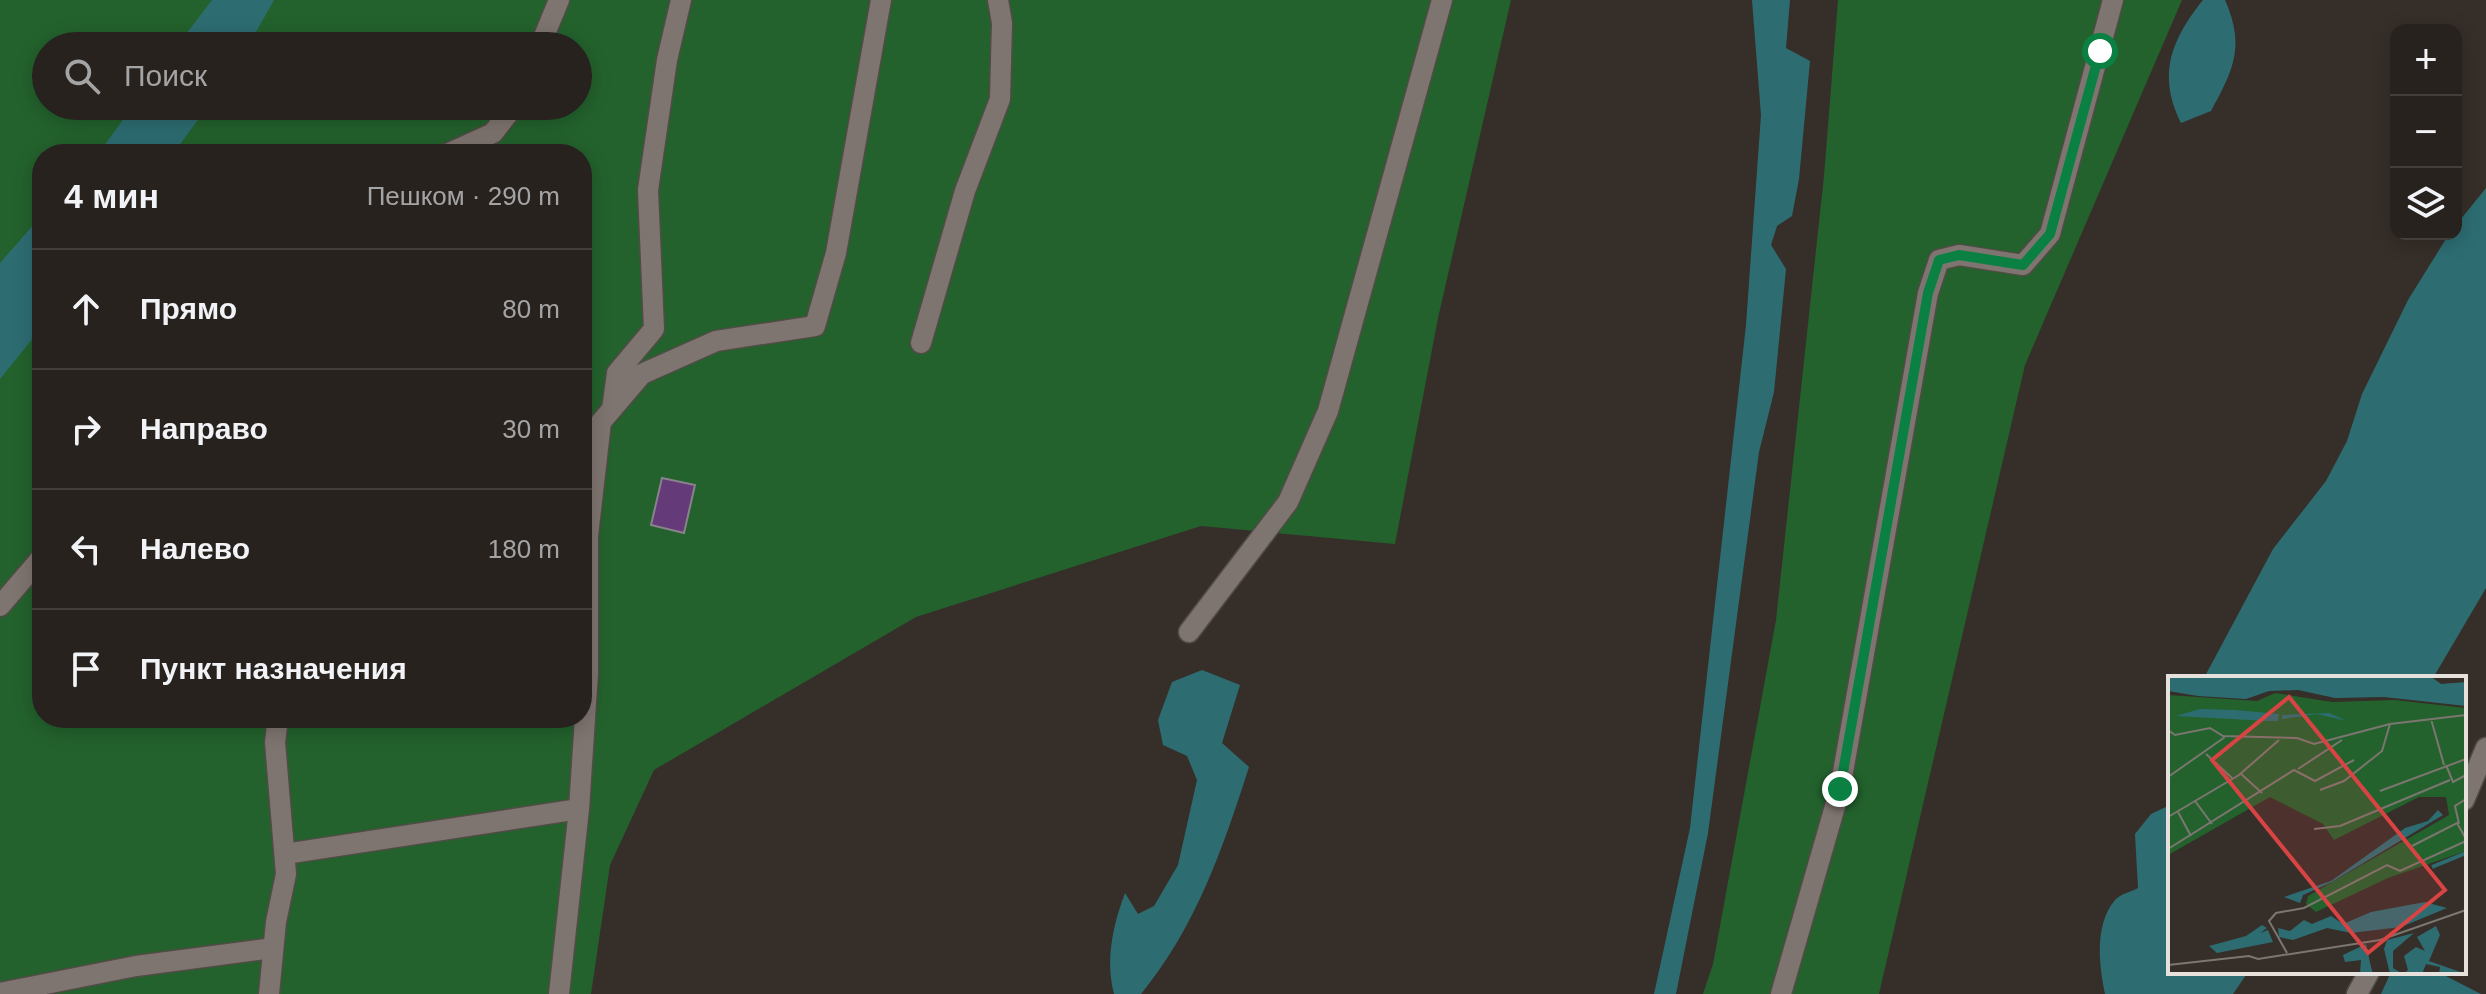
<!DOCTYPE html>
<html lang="ru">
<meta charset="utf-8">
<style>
body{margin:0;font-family:Arial,sans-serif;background:#342f2c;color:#f1f3f6}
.controls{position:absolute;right:24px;top:24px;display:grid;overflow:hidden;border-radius:16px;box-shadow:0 4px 20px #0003}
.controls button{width:72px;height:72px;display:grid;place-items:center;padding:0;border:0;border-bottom:2px solid #443f3d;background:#28221f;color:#f1f3f6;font:40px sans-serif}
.stop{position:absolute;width:24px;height:24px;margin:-18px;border:6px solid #0b8043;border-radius:50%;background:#fff}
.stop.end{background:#0b8043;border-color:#fff;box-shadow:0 2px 8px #0008}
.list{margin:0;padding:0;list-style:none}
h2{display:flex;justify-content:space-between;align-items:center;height:104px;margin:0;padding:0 32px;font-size:34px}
h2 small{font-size:26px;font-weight:400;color:#a5a4a4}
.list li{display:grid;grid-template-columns:52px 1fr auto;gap:24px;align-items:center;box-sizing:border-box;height:120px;padding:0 32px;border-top:2px solid #443f3d}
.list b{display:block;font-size:30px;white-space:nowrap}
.list em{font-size:26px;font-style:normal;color:#a5a4a4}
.icon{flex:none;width:44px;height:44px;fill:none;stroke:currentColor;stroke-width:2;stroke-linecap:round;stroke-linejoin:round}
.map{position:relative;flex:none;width:2486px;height:994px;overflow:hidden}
.search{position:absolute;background:#28221f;box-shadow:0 4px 20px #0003;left:32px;top:32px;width:560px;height:88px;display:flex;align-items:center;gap:20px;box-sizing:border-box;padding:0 28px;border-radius:44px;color:#a5a4a4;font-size:30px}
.panel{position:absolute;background:#28221f;box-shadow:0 4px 20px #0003;left:32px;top:144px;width:560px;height:584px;border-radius:32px}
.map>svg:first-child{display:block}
.green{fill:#23622d;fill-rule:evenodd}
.water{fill:#2d6d72}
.building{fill:#643a78;stroke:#88828c;stroke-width:2}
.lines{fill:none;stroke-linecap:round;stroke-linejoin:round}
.minor-casing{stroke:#524b46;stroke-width:23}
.minor{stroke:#7f7570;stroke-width:20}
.route{stroke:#0b8043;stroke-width:10}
.inset-river{fill:none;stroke:#2d6d72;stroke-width:4}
.inset-road{fill:none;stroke:#7c7671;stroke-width:2}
.view{fill:#d84443;fill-opacity:0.15;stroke:#d84443;stroke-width:4}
.inset-edge{fill:none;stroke:#e6e1dd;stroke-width:4}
</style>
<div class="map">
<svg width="2486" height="994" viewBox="0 0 2486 994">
<rect width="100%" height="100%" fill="#362e29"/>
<!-- green -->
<path class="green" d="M0,0H1511L1438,318L1395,544L1201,526L916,617L654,770L610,865L591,994H0ZM46,46H578V106H46ZM42,154H582V718H42Z
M1838,0H2182L2025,365L1879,994H1703L1713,964L1776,620L1824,176Z"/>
<!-- water -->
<path class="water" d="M212,0H274L248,46H177Z
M1752,0H1790L1786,48L1810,61L1799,179L1792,216L1777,226L1771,245L1786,269L1774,392L1759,452L1708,833L1676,994H1654L1690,828L1746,325L1761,115Z
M2203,0H2225C2245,46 2234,69 2211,111L2181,123C2157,75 2171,40 2203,0Z
M133,106H208L173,154H98Z
M2486,188V588L2433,678H2204L2273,549L2326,481L2347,441L2362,394L2408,300L2449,234H2456V225Z
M42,215V327L0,379V263Z
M1202,670L1240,685L1222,743L1249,767C1223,848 1196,927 1141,994H1114C1105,960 1113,925 1125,893L1138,914L1154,906L1178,865L1197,780L1187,756L1163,745L1158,720L1172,682Z
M2170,805V972H2248L2233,994H2105C2099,965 2094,925 2115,900C2120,894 2131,892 2138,888L2135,834L2151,814Z
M2391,972H2438L2481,994H2381Z"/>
<!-- building -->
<path class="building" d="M662,478L695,485L684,533L651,525Z"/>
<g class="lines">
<defs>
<path id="minor" d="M540,46L559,0
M447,154L493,133L514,106
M921,343L965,191L1000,99L1002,23L998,0
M612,409L617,373L654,329L648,190L667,60L681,0
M0,606L42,557
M1189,632L1288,502L1328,411L1442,0
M2464,800L2486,748
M285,854L579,809
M0,993L136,966L273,948
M269,994L276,922L286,874L275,742L278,718
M559,994L579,809L588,673V536L601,422L642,374L716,341L815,326L836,253L881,0
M1781,994L1840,789L1928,293L1939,260L1959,255L2023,265L2050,234L2113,0
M2357,994L2369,972"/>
</defs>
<!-- minor casing -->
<use href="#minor" class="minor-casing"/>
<!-- minor -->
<use href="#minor" class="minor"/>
</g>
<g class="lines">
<!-- route -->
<path class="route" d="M1840,789L1928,293L1939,260L1959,255L2023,265L2050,234L2100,51"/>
</g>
<!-- overview -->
<g transform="translate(2168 676)">
<rect width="298" height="298" fill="#362e29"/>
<path d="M107,17L164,26L227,24L298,32V175L220,202L148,236L138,228L140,220L281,139L278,121H251L166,164L155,148L102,121L0,179V19L89,25Z" fill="#23622d"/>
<path d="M0,0H262L273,8L298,6V30L216,21L167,22L130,14L101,15L78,23L30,20L0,15ZM32,33L67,34L111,38L110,45H101L8,40ZM161,37L179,45L149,38L114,43V39ZM270,134L275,139L270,142L164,206L135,219L132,227L116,221L163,205L237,152L260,145ZM257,226L279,232L233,251L183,257L159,252L125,264L111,261L110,252L122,255L136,244L144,248L163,240L175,248L203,236ZM94,249L99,252L92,257L100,254L105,266L49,277L41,270L78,260ZM268,250L272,259L261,285L298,298H271L272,291L258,288L254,298H222L216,273L219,264L246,257L225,275V292L235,298L240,294L236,280L248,271L257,275L249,261ZM198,268L203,291L205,298H192L193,284L177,286L175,279Z" fill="#2d6d72"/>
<path class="inset-river" d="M264,191L298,177"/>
<path class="inset-road" d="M263,43L276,89M0,54L7,59L42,52L55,60L129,62L146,68L222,48L298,39M38,78L64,102M278,89L285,106L298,99M130,93L174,64M72,97L94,117M0,101L57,61M152,114L176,105L214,75L222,48M212,115L298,83M27,125L44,148M10,136L23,160M0,141L71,99L111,64M291,148L287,130L298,123M146,153L172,150L282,104M244,170L289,147L298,163M0,173L126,94L147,105L186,84M119,277L101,245L108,237L136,232L219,189L232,195L298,165M0,289L81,280L90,283L212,264L298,234"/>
<path class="view" d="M121,21L277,214L200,277L44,84Z"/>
<rect width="298" height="298" class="inset-edge"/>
</g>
</svg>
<div class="controls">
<button>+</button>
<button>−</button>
<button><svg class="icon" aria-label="layers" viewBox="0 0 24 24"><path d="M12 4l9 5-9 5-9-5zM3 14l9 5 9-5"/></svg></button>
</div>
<div class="stop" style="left:2100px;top:51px"></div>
<div class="stop end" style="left:1840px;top:789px"></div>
<div class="search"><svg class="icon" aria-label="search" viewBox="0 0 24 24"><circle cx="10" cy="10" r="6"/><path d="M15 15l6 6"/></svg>Поиск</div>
<section class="panel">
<h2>4 мин<small>Пешком · 290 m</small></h2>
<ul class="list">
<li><svg class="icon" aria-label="ahead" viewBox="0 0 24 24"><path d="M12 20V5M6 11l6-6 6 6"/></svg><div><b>Прямо</b></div><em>80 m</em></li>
<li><svg class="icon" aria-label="right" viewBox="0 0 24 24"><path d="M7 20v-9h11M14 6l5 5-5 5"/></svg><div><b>Направо</b></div><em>30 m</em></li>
<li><svg class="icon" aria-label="left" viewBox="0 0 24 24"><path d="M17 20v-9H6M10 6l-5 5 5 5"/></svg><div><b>Налево</b></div><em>180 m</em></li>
<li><svg class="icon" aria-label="arrive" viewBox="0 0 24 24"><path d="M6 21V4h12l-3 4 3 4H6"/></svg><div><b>Пункт назначения</b></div></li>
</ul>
</section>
</div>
